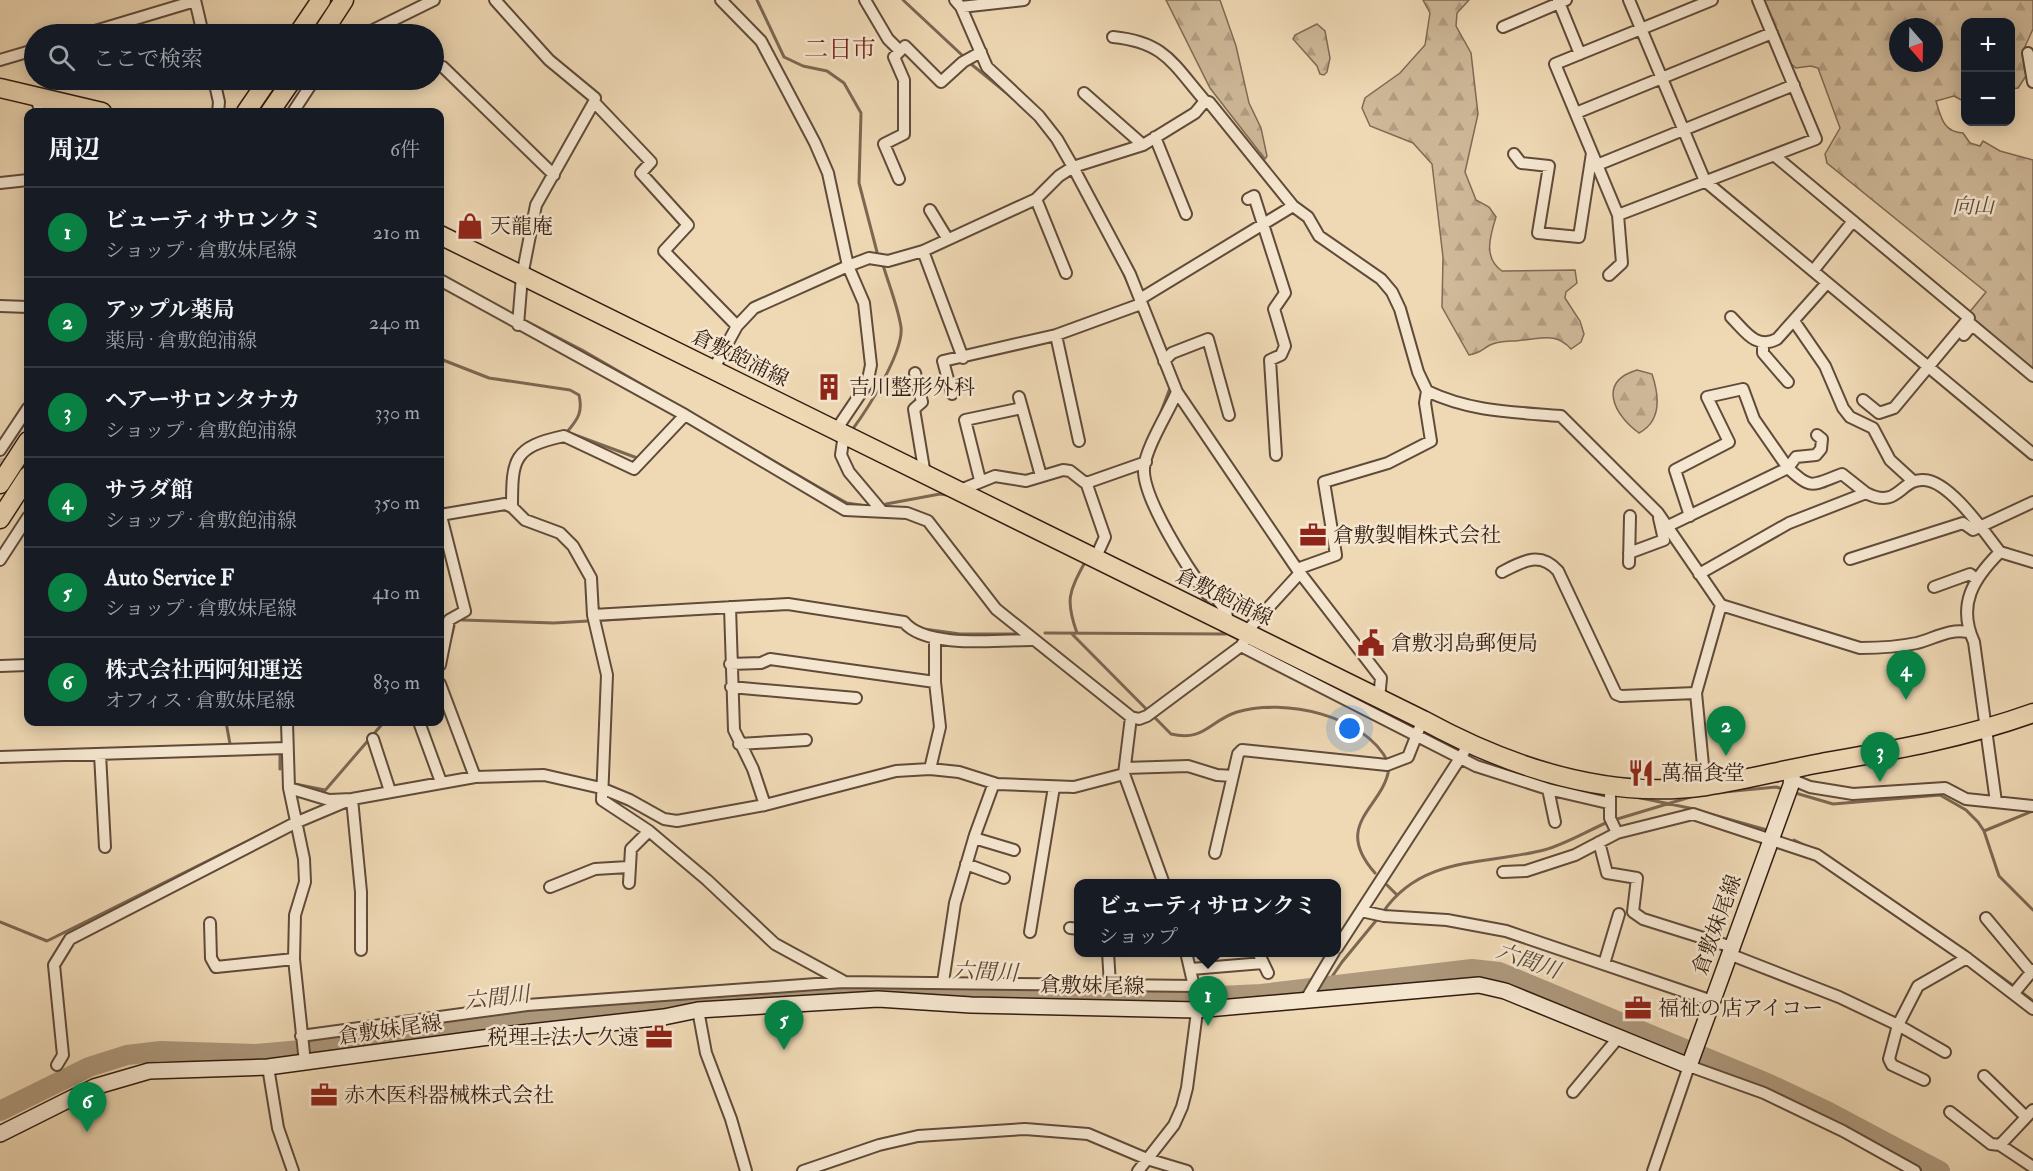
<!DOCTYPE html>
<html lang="ja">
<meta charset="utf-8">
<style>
body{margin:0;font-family:"IM FELL Double Pica","Noto Serif JP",serif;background:#242831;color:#f1f3f6}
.controls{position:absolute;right:18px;top:18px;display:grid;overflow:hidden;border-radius:12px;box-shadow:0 3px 15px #0003}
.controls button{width:54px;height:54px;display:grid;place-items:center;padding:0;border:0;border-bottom:2px solid #363941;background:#171b24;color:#f1f3f6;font:30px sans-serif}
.compass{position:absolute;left:1889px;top:18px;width:54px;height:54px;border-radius:50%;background:#171b24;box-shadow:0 3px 15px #0003;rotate:160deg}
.you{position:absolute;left:1350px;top:729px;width:21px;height:21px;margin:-15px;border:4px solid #fff;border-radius:50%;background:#1a73e8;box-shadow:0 0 0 9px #1a73e833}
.badge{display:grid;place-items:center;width:39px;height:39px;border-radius:50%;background:#0b8043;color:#fff;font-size:20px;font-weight:700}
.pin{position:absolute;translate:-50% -50px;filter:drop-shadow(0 2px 3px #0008)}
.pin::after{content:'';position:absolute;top:32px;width:21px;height:18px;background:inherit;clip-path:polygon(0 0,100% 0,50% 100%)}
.popup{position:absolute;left:1074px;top:879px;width:267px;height:78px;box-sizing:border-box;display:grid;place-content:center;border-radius:12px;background:#171b24;filter:drop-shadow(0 2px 4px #0005);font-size:20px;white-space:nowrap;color:#9ea1a6}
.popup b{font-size:22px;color:#f1f3f6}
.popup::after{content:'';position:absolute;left:50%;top:100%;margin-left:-12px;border:12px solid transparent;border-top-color:#171b24}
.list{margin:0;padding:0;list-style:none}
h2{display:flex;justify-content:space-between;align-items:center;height:78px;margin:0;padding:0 24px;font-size:26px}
h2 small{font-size:20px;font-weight:400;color:#9ea1a6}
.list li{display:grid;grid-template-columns:39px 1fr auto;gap:18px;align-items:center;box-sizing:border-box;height:90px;padding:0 24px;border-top:2px solid #363941}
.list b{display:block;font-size:22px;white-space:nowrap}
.list p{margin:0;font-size:20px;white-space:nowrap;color:#9ea1a6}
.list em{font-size:20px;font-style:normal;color:#9ea1a6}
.icon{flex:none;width:33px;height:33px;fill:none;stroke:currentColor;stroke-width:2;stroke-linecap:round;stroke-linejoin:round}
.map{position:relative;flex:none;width:2033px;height:1171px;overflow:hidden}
.search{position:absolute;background:#171b24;box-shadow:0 3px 15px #0003;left:24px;top:24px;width:420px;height:66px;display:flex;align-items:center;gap:15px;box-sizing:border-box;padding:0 21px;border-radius:33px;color:#9ea1a6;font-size:22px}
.panel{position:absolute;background:#171b24;box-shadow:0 3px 15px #0003;left:24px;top:108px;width:420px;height:618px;border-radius:12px}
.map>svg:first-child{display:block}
.forest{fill:url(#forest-firs);stroke:#806a55;stroke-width:1.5;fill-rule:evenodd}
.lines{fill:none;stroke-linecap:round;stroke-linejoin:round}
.stream{stroke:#7c6752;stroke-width:3}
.river{stroke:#ae997d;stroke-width:20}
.minor-tunnel{stroke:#c9b394;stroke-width:10;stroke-dasharray:10 5;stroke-linecap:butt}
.minor-casing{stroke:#604b3a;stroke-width:14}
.secondary-casing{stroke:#311c11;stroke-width:18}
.primary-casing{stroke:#311c11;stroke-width:21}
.trunk-casing{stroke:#311c11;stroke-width:21}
.minor{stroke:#f5e6cf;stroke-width:10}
.secondary{stroke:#f5e6cf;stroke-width:15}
.primary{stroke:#efd9b5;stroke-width:18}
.trunk{stroke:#efd9b5;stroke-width:18}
.labels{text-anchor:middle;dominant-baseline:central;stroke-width:5;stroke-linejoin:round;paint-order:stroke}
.park-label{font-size:21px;font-style:italic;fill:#604b3a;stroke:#f5e6cf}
.poi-label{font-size:21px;fill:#311c11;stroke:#f5e6cf;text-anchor:start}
.street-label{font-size:21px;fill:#311c11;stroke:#f5e6cf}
.water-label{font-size:22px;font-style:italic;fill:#5d4837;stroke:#f5e6cf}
.quarter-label{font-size:24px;fill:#7a1f14;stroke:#f5e6cf}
</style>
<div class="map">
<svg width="2033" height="1171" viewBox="0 0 2033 1171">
<defs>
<pattern id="forest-firs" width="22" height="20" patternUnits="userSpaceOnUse" patternTransform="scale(1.5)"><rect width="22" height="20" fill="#cfb999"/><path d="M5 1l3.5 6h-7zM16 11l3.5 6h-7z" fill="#b29e83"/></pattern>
</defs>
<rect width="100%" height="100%" fill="#efd9b5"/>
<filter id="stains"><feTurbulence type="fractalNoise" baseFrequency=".00333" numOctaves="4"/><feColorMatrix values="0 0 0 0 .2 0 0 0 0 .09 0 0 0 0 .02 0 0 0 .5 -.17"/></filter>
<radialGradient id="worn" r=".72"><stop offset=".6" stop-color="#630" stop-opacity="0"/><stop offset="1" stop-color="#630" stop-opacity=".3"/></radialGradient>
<!-- forest -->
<path class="forest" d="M1166,0H1220L1236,46L1249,103L1261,128L1267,156L1265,159L1210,88Z
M1423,0H1469L1457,13L1456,26L1471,53L1478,114L1465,172L1476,200L1489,207L1496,217C1490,236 1483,258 1502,271L1575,270L1577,283L1566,292L1565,298L1580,321L1584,334L1581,342L1571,349C1556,332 1541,339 1523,340C1512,342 1501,340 1490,345C1481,350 1481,353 1469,355L1442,307L1443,257L1432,164L1413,143L1370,126L1362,108L1365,98L1400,73L1425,45L1430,13Z
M1762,0H2033V29L2022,53L2026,76L2018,88L2011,89L2010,22H1966L1965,102L1954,96L1936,101C1941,117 1943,132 1963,133L1970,143L1980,146L1983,141L2000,151L2033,160V370L1968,314L1986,292L1827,163L1825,154L1840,128L1818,68L1811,66L1796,68L1790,63ZM1898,27H1934V63H1898Z
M1317,24L1325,31L1330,58L1327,72L1324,75L1320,74L1317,66L1293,39L1295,35Z
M1637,370L1652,374C1659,395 1662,421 1639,433C1614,415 1597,382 1637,370Z"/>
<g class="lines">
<!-- stream -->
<path class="stream" d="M757,0L784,57L803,66L827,71L844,83L861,113L859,183L877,252
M903,0L963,56
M971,64L1014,99
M1123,272L1130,288
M1138,308L1149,335
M522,319L582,350L820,488L847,503L866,506
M440,362L443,360L489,378L570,390L579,395C583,412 578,419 567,432L640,459
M1161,412L1170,388
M852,430C867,410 904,352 901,327C898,307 889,285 883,265
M1139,470L1141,483
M886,504L940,494L947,495
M1203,596L1212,608
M462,620L554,623L640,618
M440,625L442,624
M924,629L960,634H1021
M1222,631L1240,640
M1045,633L1226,634
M1071,633L1171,734C1204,742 1209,721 1237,712C1284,698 1365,715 1388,762
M1077,633C1065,600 1069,592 1085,562
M449,645L454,626
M1260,650L1413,725
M226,722L230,744
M1429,733L1456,749
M277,753H280V769
M295,784L325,790
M1724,792L1776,787L1783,789
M1792,792L1833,804L1940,795L1966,810L1978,822L1984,831L1999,876L2033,910
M322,794L384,722
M1636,797L1694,809
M1703,812L1767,830
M1614,820L1697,795
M1984,831L2033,811
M1794,840L1806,846
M1375,873C1331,823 1384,808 1389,768
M1387,885L1396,894
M1383,912C1422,855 1486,865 1544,850C1566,844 1587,831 1608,822
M0,922L47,941L278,826
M1964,950L2015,987
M1327,984L1342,962L1379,917
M2020,991L2033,1001"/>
<!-- river -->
<path class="river" d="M0,1111L89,1067L127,1055L161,1051L256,1054L313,1049L484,1023L644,1005L847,990L1012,997L1179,998L1261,994L1472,969L1499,972L1767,1083L1827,1111L1940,1171"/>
<!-- minor-tunnel -->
<path class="minor-tunnel" d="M0,463H28"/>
<defs>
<path id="minor" d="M195,0L203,34
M495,0L549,60L595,98L594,102L651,162L641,173L688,225L664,251L737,326
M721,0L761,41L815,143L828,173L848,266L864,303L871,365L867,384L836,430
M865,0L888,39L900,51L905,46L941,82L963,62L981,52
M955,0L961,7L987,67L1039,116L1057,139L1073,167L1130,274L1177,392L1297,569L1381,678L1379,699
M1558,0L1580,54
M1629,0L1705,181L2033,454
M1712,0L1555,64L1618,215L1816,139L1758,0
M961,7L1024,0
M1503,27L1566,0
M85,34L195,1
M365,34L434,0
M1113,37C1165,42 1173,64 1205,101
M2028,53L2033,82
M0,60L34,50
M443,67L554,175
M214,80L219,102L218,112
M1084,93L1143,145
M35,96L41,112
M293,112L314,80
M1576,113L1772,33
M1155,137L1186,214
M1514,154L1521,163L1549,166L1538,233L1579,237L1592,153
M1775,156L1969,318L1894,408L1879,413L1863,400
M1597,165L1794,85
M899,179L884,144L904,134V80L894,57L900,51
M0,183L28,180
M1036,199L1066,273
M1248,199L1254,196L1285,293L1274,309L1285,346L1281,355L1270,360L1276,455
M930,210L947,238
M923,251L963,358
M1813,271L1853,221
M1609,275L1622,263L1618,215
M440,280L685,415L845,510L907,513L928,521L996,609L1131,717L1139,719L1147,716L1241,646L1249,634
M1140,299L1293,206
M0,306L28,307
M1731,317C1745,331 1756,350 1777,339L1827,283
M1794,321L1825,366L1843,408L1850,417L1873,428L1890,460L1913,481
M518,325L522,276L536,205L594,102
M1056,335L1079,441
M1964,335L1972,325L2033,376
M1763,344V353L1788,382
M1164,361L1172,353L1208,339L1229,415
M713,370L737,326L754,308L848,266L869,258L888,261L923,251L1036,199L1059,176L1073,167L1143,145L1195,113L1205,101L1209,102L1293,206L1308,217L1319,236L1381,279L1392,292L1400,309L1418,372L1427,391L1425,403L1431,441L1388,463L1324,482L1336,555L1297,569
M915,373L922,402L914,409L925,475
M1427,391C1471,412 1513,412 1561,416L1658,513L1721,605L1860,648C1879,648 1898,647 1917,643C1933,639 1951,628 1967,632
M1177,392C1168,413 1146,447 1144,468C1142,498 1189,570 1207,594L1214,595L1226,611L1228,624
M952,394L943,361L1056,335L1141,304
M1019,397L1041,476
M844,434L841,455L849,472L881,510
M1817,435L1822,439L1821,449L1816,455L1796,457L1788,468C1812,491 1812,485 1842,474L1866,493
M0,450L28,408
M980,480L965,420L1022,408
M1086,482L1105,537L1095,559
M958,491L995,476L1026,481L1063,470L1070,471L1084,482H1089L1146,462
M512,507C512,459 513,447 564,436L634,469L685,415
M440,512L465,611L449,620L440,665
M440,515L505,504L512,507L525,520L560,533L573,546L591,578L593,615L607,675L602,800L649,831L707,880L775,944L843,981
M1668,526L1788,468L1754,419L1743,389L1707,397L1729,442L1675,470L1690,516
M2000,552L2033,562
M1629,553L1664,540L1659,518
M1850,559L1963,523L1973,530L2033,502
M0,560L28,517
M1629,563L1630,516
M1502,572C1523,561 1540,551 1558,571L1616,694L1621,696L1696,693
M1699,574L1789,523L1866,493C1899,510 1900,478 1924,480C1950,481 1985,533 2000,552C1973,579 1957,605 1974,642L1996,802
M1934,587L1970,574L1976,579
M730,607L734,730L753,769L765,805
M593,615L788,604L904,622C926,649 999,640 1032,640
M1246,632L1300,573
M1241,646L1476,766L1548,789L1608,803
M730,664L761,663L770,659L935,682
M0,666L28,665
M440,684L475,777
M731,687L856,698
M1131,717L1124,774L1164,884
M287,722L289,788L304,859L305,882L295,915L294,959L305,1063
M419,722L441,782
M373,739L390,791
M739,744L806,740
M100,754L105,847
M0,757L287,748
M1125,768L1188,766L1217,775L1233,776
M930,769L940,727L935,682V639
M1793,780L1810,787L1853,794L1945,788L1966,799L2033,806
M1705,786L1696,693L1721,605
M289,788L329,800L352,799L475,777L544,775L601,788L630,800L664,819L677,821L765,805L896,771L930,769L959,772L997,784L1074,787L1124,774
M1548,789L1555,822
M1610,796V818L1617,833
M974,838L1014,850
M1599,842L1607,873L1637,878L1633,912L1643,919L1732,947
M1215,853L1238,754L1242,750L1387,765L1408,757L1419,729
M966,864L1004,878
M1503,872L1526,871L1575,855L1617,833L1693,814L1817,855L1964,956L2033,1009
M629,883L631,849L649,831
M550,887L595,869L628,867
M1361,911L1384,916L1447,920L1506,931L1712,1001
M1986,918L2031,972
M210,923L211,958L216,967L294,959
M1070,928L1079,929
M1030,932L1054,787
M1337,948L1464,752
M1258,952L1268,973
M1729,954L1839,997L1898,1025L1889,1059L1892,1065L1924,1080
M1604,964L1619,914
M1191,969L1263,963
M943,982L955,903L975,835L994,783
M1110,985L1195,986
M2014,993L2033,970
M1305,1001L1334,952
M698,1010L706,1053L731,1119L746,1171
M301,1036L527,1005L843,982L1110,985L1108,952
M1945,1052L1898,1025L1918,986L1967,958
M57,1065L63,1055L54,965L70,939L295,823L352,799L361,892V950
M268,1067L278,1128L293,1171
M1984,1076L2026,1117
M1573,1092L1618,1038
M1950,1112L1991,1144L2000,1145L2033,1167
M2000,1145L2033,1110
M803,1171L879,1145L918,1136L1025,1129L1088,1134L1147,1159L1187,1171
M1138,1171L1174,1125L1182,1107L1187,1088L1198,1004L1186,952
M1653,1171L1689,1066L1764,1093L1843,1131L1915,1171"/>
<path id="secondary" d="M0,1134L94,1087L149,1071L268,1067L512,1034L664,1017L698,1010L878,999L971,1005L1196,1010L1479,985L1505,991L1689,1066L1791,785L1793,768"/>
<path id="primary" d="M0,88L102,112
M440,235L1423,720C1509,767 1608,800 1706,786C1745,780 1783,770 1821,763C1894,750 1964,738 2033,713"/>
<path id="trunk" d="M298,34L321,0
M322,34L344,0
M246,112L268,80
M270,112L292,80
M0,484L28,441
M0,519L28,476"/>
</defs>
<!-- minor casing -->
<use href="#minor" class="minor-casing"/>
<!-- secondary casing -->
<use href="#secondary" class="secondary-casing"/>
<!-- primary casing -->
<use href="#primary" class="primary-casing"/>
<!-- trunk casing -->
<use href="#trunk" class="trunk-casing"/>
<!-- minor -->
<use href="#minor" class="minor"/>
<!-- secondary -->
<use href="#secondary" class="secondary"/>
<!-- primary -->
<use href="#primary" class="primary"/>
<!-- trunk -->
<use href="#trunk" class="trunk"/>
</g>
<!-- icons -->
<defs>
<symbol id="shop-bare" viewBox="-9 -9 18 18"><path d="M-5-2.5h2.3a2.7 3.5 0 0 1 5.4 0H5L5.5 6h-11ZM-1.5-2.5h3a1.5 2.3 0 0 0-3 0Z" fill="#8f2418" stroke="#f5e6cf" stroke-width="2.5" paint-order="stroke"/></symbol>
<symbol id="building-bare" viewBox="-9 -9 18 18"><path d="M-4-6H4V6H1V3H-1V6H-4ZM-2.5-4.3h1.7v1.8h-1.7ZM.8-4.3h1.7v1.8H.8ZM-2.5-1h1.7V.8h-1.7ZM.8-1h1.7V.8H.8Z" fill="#8f2418" stroke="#f5e6cf" stroke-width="2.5" paint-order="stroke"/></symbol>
<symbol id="office-bare" viewBox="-9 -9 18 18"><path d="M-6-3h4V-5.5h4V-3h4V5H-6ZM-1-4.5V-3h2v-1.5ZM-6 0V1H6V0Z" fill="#8f2418" stroke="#f5e6cf" stroke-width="2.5" paint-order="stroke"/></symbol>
<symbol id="civic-bare" viewBox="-9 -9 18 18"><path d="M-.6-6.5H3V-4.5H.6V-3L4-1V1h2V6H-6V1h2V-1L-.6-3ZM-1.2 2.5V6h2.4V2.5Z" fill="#8f2418" stroke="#f5e6cf" stroke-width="2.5" paint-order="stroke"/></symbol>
<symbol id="restaurant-bare" viewBox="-9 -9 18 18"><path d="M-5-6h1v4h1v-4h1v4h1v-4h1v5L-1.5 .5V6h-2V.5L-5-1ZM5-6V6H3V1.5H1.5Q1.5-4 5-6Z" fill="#8f2418" stroke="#f5e6cf" stroke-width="2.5" paint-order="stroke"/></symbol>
</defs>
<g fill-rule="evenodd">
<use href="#shop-bare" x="451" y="207" width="38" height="38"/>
<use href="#building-bare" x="810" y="368" width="38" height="38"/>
<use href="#office-bare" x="1294" y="516" width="38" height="38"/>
<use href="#civic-bare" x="1352" y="624" width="38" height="38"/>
<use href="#restaurant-bare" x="1622" y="754" width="38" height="38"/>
<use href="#office-bare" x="1619" y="989" width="38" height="38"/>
<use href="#office-bare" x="640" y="1018" width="38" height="38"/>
<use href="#office-bare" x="305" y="1076" width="38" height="38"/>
</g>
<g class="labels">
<!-- park labels -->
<g class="park-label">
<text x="1973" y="206">向山</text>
</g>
<!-- poi labels -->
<g class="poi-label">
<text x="490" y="226">天龍庵</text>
<text x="849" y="387">吉川整形外科</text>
<text x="1333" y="535">倉敷製帽株式会社</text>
<text x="1391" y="643">倉敷羽島郵便局</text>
<text x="1661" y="773">萬福食堂</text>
<text x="1658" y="1008">福祉の店アイコー</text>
<text x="639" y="1037" text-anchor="end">税理士法人 久遠</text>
<text x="344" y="1095">赤木医科器械株式会社</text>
</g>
<!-- street labels -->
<g class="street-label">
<text transform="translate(740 358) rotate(26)">倉敷飽浦線</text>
<text transform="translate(1224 597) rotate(26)">倉敷飽浦線</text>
<text transform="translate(1717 925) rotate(-70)">倉敷妹尾線</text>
<text transform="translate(1092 986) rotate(1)">倉敷妹尾線</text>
<text transform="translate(390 1030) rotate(-8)">倉敷妹尾線</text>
</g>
<!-- water labels -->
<g class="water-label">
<text transform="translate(1528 961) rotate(19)">六間川</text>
<text transform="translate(985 972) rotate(2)">六間川</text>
<text transform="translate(497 998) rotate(-7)">六間川</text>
</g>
<!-- quarter labels -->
<g class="quarter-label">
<text x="840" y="49">二日市</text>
</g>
</g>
<rect width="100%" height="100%" filter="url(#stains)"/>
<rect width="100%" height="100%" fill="url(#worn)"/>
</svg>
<div class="controls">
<button>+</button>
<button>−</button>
</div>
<svg class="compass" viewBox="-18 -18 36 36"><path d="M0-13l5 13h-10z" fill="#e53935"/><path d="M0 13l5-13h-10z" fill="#9ea1a6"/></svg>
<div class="you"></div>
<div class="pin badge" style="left:1208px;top:1026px">1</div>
<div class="popup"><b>ビューティサロンクミ</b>ショップ</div>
<div class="pin badge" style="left:1726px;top:756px">2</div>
<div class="pin badge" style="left:1880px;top:782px">3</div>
<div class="pin badge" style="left:1906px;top:700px">4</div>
<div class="pin badge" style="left:784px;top:1050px">5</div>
<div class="pin badge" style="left:87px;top:1132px">6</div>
<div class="search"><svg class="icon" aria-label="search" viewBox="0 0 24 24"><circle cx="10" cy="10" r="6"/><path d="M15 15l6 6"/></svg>ここで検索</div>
<section class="panel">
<h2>周辺<small>6件</small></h2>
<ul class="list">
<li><span class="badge">1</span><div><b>ビューティサロンクミ</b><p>ショップ · 倉敷妹尾線</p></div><em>210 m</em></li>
<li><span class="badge">2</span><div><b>アップル薬局</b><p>薬局 · 倉敷飽浦線</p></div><em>240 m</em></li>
<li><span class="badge">3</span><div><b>ヘアーサロンタナカ</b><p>ショップ · 倉敷飽浦線</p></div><em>330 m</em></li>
<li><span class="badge">4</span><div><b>サラダ館</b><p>ショップ · 倉敷飽浦線</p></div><em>350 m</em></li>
<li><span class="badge">5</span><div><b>Auto Service F</b><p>ショップ · 倉敷妹尾線</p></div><em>410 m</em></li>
<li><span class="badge">6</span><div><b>株式会社西阿知運送</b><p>オフィス · 倉敷妹尾線</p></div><em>830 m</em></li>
</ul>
</section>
</div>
